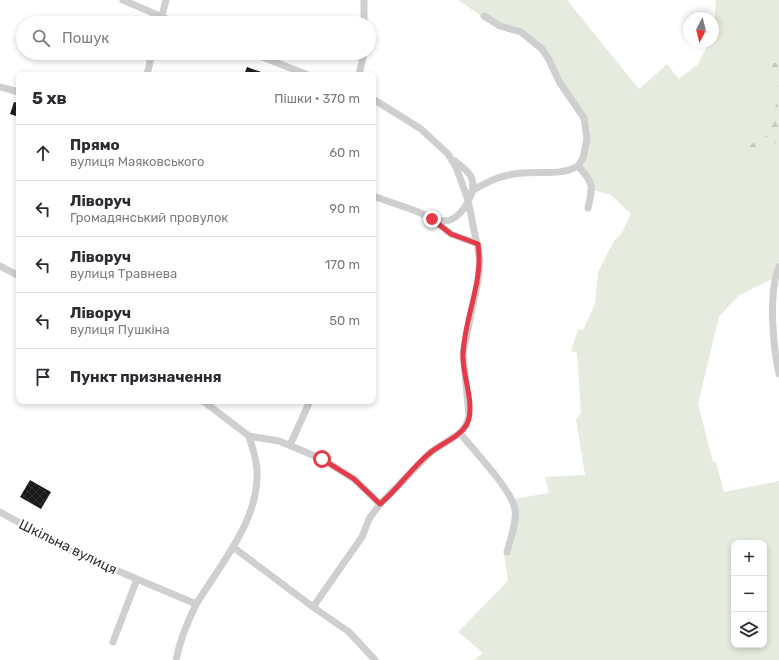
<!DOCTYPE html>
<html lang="uk">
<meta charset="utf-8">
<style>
body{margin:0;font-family:Rubik,sans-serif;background:#f2f2f3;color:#2b2b33}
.controls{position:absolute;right:12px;bottom:12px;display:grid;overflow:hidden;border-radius:8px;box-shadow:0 2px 6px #0003}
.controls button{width:36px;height:36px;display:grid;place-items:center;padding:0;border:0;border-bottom:1px solid #e1e1e2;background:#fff;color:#2b2b33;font:20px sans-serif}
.compass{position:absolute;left:683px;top:12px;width:36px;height:36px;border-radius:50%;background:#fff;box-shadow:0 2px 6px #0003;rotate:187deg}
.stop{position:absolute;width:12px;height:12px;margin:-9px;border:3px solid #e43a49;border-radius:50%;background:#fff}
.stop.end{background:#e43a49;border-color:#fff;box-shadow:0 1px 4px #0008}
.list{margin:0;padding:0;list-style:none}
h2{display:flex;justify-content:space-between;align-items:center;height:52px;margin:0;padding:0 16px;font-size:17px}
h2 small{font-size:13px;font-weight:400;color:#7c7c81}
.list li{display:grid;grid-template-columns:26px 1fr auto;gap:12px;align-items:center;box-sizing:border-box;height:56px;padding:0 16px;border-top:1px solid #e1e1e2}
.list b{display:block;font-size:15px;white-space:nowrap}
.list p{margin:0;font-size:13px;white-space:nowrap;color:#7c7c81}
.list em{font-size:13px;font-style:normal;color:#7c7c81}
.icon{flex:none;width:22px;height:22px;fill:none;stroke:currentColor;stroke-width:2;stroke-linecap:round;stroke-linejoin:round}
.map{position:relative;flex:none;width:779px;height:660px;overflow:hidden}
.search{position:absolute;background:#fff;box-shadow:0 2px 6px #0003;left:16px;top:16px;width:360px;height:44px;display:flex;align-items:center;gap:10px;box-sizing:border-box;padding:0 14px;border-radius:22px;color:#7c7c81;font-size:15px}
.panel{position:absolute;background:#fff;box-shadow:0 2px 6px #0003;left:16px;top:72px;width:360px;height:332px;border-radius:8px}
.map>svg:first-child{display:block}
.grass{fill:#e5ebde;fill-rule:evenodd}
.forest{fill:url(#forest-firs)}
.building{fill:url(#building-cross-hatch)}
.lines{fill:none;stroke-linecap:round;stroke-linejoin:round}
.street{stroke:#cfcfcf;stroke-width:7}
.route{stroke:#e43a49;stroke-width:5}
.labels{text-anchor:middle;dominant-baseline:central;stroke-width:4;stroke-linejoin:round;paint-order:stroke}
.street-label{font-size:14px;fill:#323232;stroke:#fff}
</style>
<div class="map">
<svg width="779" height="660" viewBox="0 0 779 660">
<defs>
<pattern id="forest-firs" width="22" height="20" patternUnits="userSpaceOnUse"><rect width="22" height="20" fill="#e5ebde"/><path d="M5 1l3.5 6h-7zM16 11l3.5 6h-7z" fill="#c5cabf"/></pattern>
<pattern id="building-cross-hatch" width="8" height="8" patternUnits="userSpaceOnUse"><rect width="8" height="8" fill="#191919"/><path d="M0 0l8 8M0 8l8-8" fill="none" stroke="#323232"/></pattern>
</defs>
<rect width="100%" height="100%" fill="#fff"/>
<!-- grass -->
<path class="grass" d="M458,0H567L639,89L667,64L679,79L698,64L709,42H713L716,0H779V262L774,278L738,296L719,317L698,404L713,462H716L724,492L779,481V660H474L483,653L458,632L508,581L504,554L509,552L514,499L549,493L545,477L585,475L576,419L581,413L577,353L571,351L578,329L583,330L595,304L598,272L614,241L622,233L631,214L611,195L593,190L580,161L585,127L547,59L521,34L499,28ZM734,543H764V645H734Z"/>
<!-- forest -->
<path class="forest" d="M772,62L779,64V142C770,143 765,151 756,153L750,147L751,144C755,142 759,141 763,139C773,131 779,94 777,82C775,77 771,71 768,66Z"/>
<!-- building -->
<path class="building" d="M247,67L267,74V75H244Z
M14,102L19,103V117L10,114Z
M30,480L51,492L41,509L20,497Z"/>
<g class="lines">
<!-- street -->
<path class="street" d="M123,0L176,23
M364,0V23
M484,16L500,26L521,32L542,49L548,58L560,83L584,118L587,139L583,158L578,166C594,183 593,186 588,208
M160,23L166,0
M252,53L308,75
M147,75L152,53
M359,75L364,53
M0,87L19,92
M373,99L421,129L448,154L456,167L468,200L480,260L478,281L463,353L469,416L466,425L460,433C473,450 513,491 515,510C517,523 510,539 507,552
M472,191C486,182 505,174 522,173C541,171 561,176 578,166
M373,196L416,211L429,217L451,234L478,244
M432,219C438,220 444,222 450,220C463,215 476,193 472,179C470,171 460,166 455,161
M0,266L19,276
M779,267C768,293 773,346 779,374
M203,401L249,436L279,441L322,459L354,479L380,504
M290,445L310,401
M0,512L73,552L196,604
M233,547L313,607L349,632L375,660
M313,607L362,537L369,519L380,504L431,452L460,433
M113,642L137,579
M176,660C180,641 188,620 197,603C221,563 259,521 257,471C257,460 252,447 249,436"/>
</g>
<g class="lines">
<!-- route -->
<path class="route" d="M322,459L354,479L380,504C399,488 412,467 431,452C442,443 460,437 467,424C476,404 462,376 463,355C464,317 484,282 478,244L451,234L432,219"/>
</g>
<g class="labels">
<!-- street labels -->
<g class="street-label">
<text transform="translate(68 547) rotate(26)">Шкільна вулиця</text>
</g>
</g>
</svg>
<div class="controls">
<button>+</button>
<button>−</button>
<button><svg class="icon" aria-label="layers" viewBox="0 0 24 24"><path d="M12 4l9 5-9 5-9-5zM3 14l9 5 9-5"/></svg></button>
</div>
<svg class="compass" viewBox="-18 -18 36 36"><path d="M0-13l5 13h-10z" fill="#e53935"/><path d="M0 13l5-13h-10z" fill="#7c7c81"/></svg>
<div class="stop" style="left:322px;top:459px"></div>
<div class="stop end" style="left:432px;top:219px"></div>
<div class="search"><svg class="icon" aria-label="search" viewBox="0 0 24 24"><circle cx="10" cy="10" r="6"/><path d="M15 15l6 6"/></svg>Пошук</div>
<section class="panel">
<h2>5 хв<small>Пішки · 370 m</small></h2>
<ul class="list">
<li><svg class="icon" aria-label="ahead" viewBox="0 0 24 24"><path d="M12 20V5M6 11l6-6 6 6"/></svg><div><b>Прямо</b><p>вулиця Маяковського</p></div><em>60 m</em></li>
<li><svg class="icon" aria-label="left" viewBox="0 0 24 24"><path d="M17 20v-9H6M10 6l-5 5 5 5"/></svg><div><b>Ліворуч</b><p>Громадянський провулок</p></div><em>90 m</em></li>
<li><svg class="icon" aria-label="left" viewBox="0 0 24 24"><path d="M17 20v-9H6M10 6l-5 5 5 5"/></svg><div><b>Ліворуч</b><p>вулиця Травнева</p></div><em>170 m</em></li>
<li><svg class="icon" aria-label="left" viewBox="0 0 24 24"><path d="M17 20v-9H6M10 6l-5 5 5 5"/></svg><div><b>Ліворуч</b><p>вулиця Пушкіна</p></div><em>50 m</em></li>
<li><svg class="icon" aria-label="arrive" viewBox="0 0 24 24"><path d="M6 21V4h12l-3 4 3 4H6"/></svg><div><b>Пункт призначення</b></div></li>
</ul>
</section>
</div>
